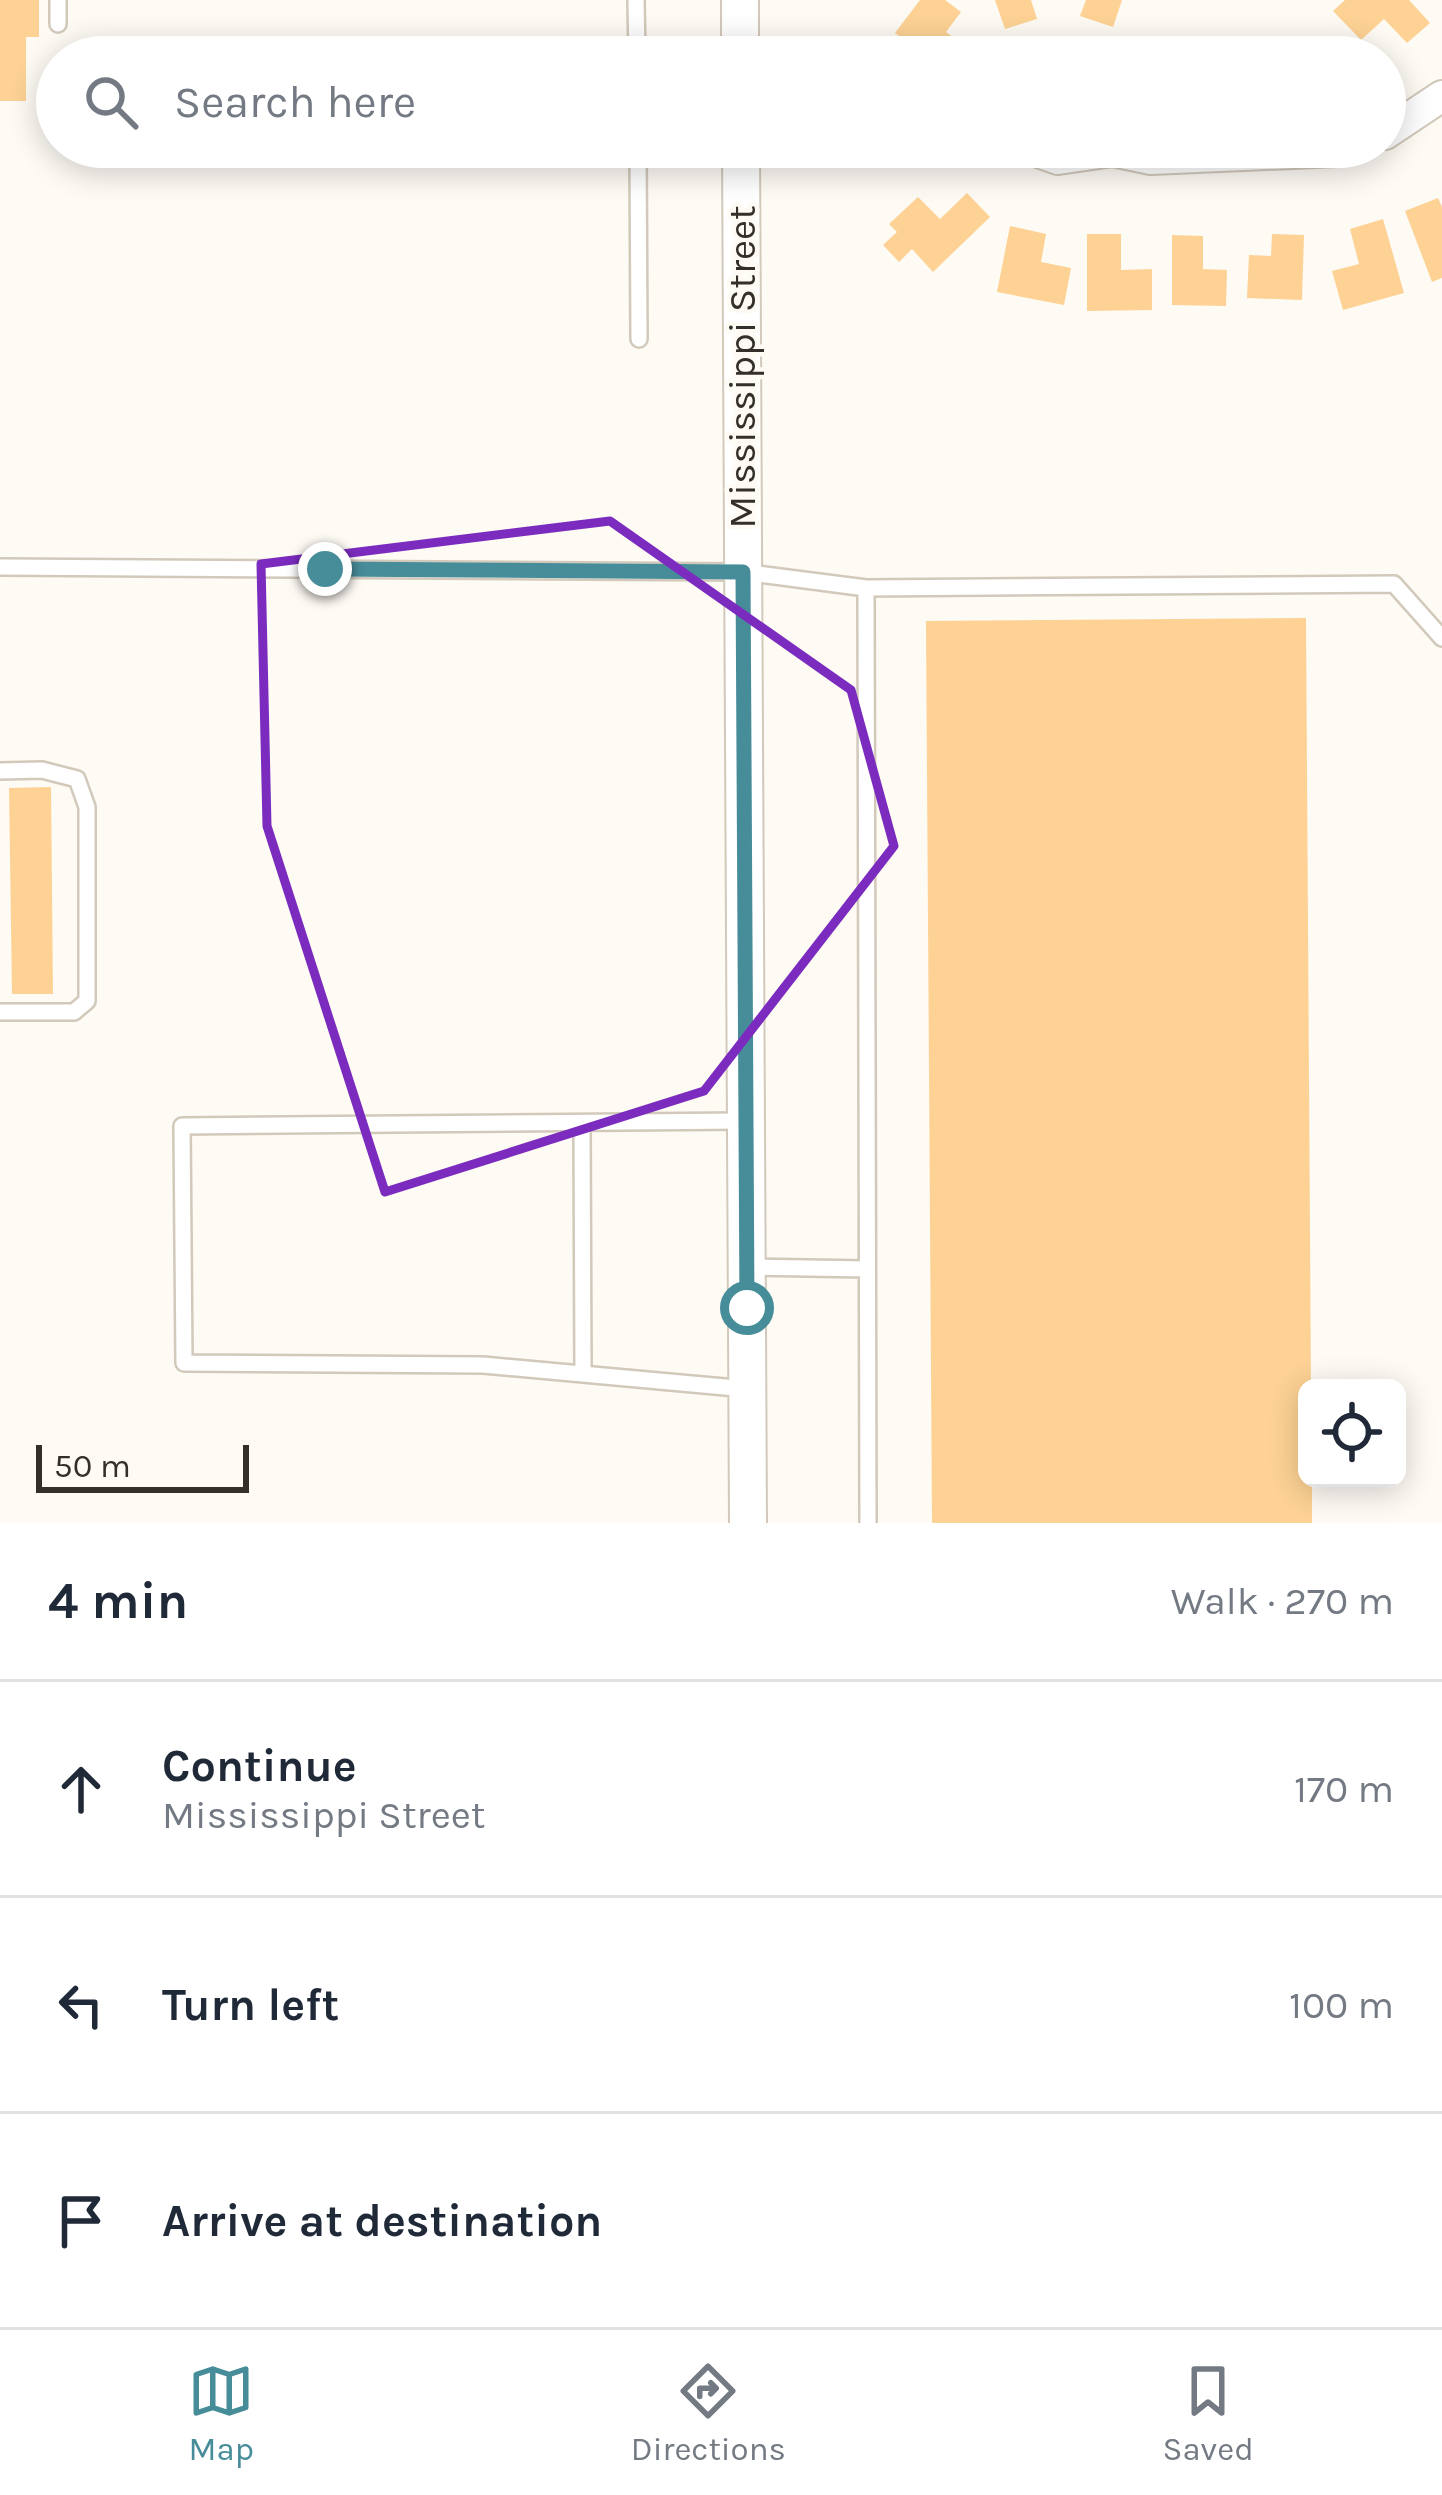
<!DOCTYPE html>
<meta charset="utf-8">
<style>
body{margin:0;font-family:Karla,sans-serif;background:#f6f6f7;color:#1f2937}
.controls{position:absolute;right:36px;bottom:36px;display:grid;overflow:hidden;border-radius:18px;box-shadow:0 6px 30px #0003}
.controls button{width:108px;height:108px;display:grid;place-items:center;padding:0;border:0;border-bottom:3px solid #e0e1e3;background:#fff;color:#1f2937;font:60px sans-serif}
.scale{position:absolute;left:36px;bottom:30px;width:213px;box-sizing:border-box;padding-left:12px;border:6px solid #332f2a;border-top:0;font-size:33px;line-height:42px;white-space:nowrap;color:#332f2a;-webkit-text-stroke:9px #fefaf4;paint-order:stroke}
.stop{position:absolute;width:36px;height:36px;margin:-27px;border:9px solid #478c99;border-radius:50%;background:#fff}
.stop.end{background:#478c99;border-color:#fff;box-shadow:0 3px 12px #0008}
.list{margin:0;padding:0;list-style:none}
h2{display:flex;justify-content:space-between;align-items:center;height:156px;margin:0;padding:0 48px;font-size:51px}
h2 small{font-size:39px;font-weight:400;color:#747a83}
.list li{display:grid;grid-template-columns:78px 1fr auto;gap:36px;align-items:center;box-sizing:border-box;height:216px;padding:0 48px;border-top:3px solid #e0e1e3}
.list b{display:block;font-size:45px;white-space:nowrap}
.list p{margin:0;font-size:39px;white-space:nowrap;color:#747a83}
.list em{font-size:39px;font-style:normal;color:#747a83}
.icon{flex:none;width:66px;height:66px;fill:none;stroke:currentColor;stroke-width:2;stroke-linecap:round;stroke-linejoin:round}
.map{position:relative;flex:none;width:1442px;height:1523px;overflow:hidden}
.search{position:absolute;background:#fff;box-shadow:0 6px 30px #0003;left:36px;right:36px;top:36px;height:132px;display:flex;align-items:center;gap:30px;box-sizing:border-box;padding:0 42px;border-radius:66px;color:#747a83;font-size:45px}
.sheet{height:804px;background:#fff}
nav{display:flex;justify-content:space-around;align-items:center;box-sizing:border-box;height:168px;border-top:3px solid #e0e1e3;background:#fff;font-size:33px;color:#747a83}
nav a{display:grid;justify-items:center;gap:6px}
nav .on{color:#478c99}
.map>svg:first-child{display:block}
.building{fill:#fdd294}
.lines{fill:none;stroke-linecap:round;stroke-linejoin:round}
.service-casing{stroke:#d2c9bb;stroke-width:20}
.minor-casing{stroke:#d2c9bb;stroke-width:34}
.tertiary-casing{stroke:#d2c9bb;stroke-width:40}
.service{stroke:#fff;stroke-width:15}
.minor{stroke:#fff;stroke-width:30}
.tertiary{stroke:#fff;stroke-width:36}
.route{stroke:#478c99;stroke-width:15}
.marked{fill:none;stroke:#7b2cbf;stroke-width:9;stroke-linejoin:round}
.labels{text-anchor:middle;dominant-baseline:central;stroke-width:9;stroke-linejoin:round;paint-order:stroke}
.street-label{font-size:39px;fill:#332f2a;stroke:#fefaf4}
</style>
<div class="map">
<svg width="1442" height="1523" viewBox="0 0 1442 1523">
<rect width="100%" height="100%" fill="#fefaf4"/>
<!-- building -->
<path class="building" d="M0,0H39V37H26V101H0Z
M920,0H945L961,12L946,32L971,50L965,57H927L895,33Z
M995,0H1031L1037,19L1005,29Z
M1086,0H1122L1113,27L1080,16Z
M1345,0H1409L1430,23L1407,43L1384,19L1361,40L1333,11Z
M1165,42H1224V57H1165Z
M896,147H942L943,156L896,158Z
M967,193L990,217L933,272L912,249L899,262L883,245L897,232L889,224L918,197L940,219Z
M1438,198L1442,207V278L1432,282L1405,211Z
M1383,219L1404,293L1343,310L1332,271L1359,264L1350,229Z
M1010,226L1046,234L1041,262L1071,268L1064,305L997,292Z
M1087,234H1121V270L1152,269V310L1087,311Z
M1272,234L1304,235L1302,300L1247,298L1249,255L1271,256Z
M1172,235L1203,236V269L1227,270L1226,306L1172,305Z
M1306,618L1311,1388H1307V1478H1312V1523H932L926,621Z
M51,787L53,994H12L9,788Z"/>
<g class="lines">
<defs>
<path id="service" d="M58,0V24
M636,0L637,57
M638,147L639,339
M0,567L743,572L866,588L1394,584L1442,638
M866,588L868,1523
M0,771L42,770L77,779L87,807V1001L74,1012H0
M743,1121L182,1126L184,1363L483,1365L747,1389
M582,1124L583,1373
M747,1267L867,1269"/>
<path id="minor" d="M1385,134L1442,96
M1024,147L1058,159L1113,151L1151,159L1338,151L1350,147"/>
<path id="tertiary" d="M740,0V57
M741,147L748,1523"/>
</defs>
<!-- service casing -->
<use href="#service" class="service-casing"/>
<!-- minor casing -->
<use href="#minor" class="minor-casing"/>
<!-- tertiary casing -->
<use href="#tertiary" class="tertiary-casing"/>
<!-- service -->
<use href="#service" class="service"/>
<!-- minor -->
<use href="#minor" class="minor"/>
<!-- tertiary -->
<use href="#tertiary" class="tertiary"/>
</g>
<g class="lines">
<!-- route -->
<path class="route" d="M325,569L743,572L747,1308"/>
</g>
<!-- marked area -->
<path class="marked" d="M610,521L851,690L894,846L704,1091L385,1192L267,826L261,564Z"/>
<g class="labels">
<!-- street labels -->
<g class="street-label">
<text transform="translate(742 367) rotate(-90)">Mississippi Street</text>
</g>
</g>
</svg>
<div class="controls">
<button><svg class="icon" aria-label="locate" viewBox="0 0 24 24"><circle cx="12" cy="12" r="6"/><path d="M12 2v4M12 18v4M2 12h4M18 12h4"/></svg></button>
</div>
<div class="scale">50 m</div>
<div class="stop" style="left:747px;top:1308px"></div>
<div class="stop end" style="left:325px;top:569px"></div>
<div class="search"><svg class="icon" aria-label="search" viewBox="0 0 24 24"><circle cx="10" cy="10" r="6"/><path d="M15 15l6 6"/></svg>Search here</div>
</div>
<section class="sheet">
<h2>4 min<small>Walk · 270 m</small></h2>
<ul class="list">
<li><svg class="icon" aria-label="ahead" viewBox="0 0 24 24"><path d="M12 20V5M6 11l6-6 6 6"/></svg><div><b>Continue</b><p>Mississippi Street</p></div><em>170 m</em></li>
<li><svg class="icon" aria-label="left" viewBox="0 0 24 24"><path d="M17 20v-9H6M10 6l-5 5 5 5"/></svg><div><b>Turn left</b></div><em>100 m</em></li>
<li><svg class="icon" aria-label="arrive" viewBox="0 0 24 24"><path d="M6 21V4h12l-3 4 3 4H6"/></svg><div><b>Arrive at destination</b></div></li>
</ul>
</section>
<nav>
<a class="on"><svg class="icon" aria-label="map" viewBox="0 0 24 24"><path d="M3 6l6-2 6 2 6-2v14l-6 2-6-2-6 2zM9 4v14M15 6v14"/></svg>Map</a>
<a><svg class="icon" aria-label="directions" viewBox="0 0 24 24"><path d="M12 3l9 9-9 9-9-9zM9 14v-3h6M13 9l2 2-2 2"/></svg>Directions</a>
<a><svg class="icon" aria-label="saved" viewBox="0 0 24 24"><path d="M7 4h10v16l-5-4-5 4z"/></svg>Saved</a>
</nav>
